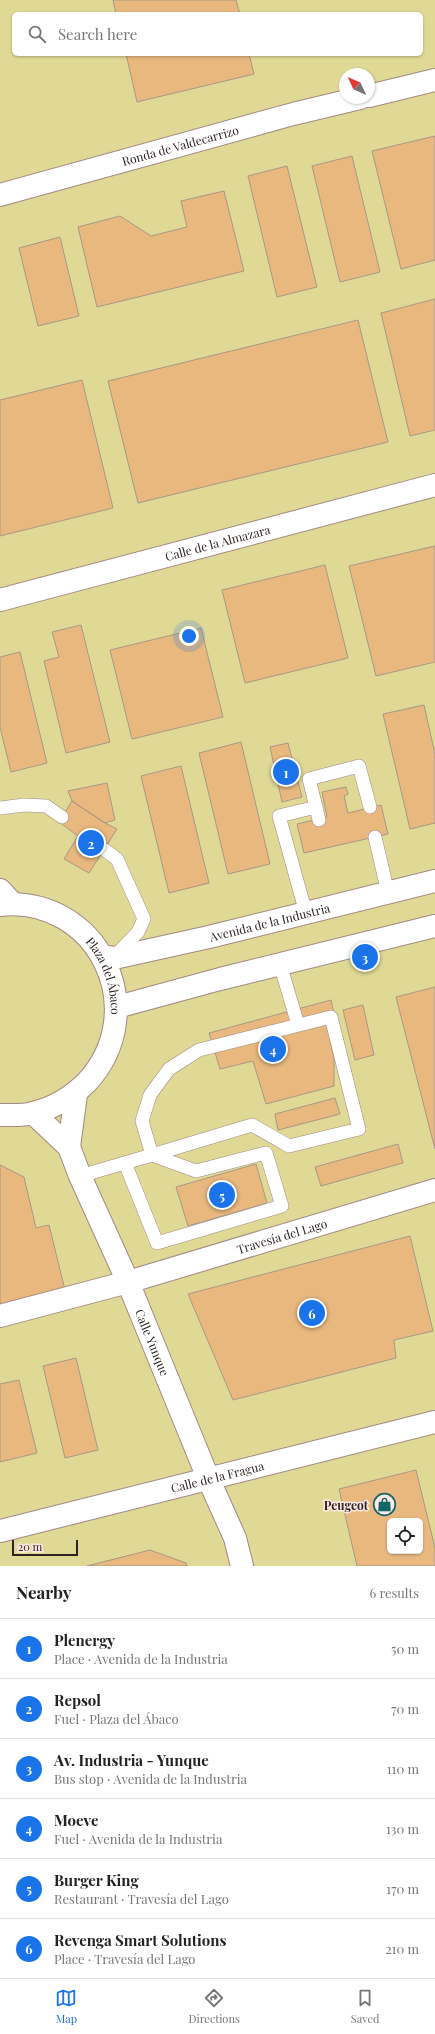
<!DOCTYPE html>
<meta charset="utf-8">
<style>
body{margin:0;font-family:"Playfair Display",serif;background:#f2f2f2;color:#222}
.controls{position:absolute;right:12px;bottom:12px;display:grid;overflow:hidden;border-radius:6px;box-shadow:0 1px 3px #0004}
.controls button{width:36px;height:36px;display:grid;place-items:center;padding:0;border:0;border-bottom:1px solid #e0e0e0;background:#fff;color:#222;font:20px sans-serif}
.compass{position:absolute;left:339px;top:68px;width:36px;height:36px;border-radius:50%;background:#fff;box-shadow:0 1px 3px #0004;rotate:314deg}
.scale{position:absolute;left:12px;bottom:10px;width:66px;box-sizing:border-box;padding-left:4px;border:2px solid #2d2421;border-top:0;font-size:11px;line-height:14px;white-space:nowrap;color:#2d2421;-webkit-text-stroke:3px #fee9e3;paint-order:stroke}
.you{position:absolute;left:189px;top:636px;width:14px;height:14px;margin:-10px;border:3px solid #fff;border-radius:50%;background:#1a73e8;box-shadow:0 0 0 6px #1a73e833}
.badge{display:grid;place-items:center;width:26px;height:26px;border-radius:50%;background:#1a73e8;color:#fff;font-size:13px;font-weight:700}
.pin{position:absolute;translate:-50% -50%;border:2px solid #fff;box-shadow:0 1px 4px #0006}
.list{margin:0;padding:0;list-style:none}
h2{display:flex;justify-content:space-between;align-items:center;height:52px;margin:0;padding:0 16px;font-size:17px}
h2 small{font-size:13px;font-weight:400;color:#767676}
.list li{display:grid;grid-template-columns:26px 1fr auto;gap:12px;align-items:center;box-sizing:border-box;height:60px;padding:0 16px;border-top:1px solid #e0e0e0}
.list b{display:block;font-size:15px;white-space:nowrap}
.list p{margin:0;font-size:13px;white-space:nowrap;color:#767676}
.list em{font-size:13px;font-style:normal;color:#767676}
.icon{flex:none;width:22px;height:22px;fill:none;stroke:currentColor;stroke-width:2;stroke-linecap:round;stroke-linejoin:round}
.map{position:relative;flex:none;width:435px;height:1566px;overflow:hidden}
.search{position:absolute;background:#fff;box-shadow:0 1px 3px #0004;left:12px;right:12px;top:12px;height:44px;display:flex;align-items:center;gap:10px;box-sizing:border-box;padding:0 14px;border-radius:6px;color:#767676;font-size:15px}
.sheet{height:412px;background:#fff}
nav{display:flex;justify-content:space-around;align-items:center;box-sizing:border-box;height:56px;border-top:1px solid #e0e0e0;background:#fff;font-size:11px;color:#767676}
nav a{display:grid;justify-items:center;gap:2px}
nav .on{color:#1a73e8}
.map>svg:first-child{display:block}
.green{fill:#e0d895;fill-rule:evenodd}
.building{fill:#e8b87f;stroke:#a79887;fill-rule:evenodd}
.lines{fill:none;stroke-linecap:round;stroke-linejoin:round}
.lane-casing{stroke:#a08982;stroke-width:14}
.street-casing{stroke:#a08982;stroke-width:24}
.secondary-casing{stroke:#a08982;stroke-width:24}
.lane{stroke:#fff;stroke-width:13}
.street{stroke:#fff;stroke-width:22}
.secondary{stroke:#fff;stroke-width:22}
.labels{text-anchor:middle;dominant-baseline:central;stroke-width:3;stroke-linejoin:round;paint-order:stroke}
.street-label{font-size:12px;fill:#2d2421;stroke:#fee9e3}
.poi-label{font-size:12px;font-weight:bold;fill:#2d2421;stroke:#fee9e3;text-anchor:end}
</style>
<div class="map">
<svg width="435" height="1566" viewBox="0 0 435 1566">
<rect width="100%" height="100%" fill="#fee9e3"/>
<!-- green -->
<path class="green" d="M0,0H435V1566H0ZM14,14H421V54H14ZM345,74H369V98H345ZM390,1521H420V1551H390Z"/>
<!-- building -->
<path class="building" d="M113,0H236L240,14H116Z
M126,54H249L254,74L137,102Z
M435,136V260L401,269L372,151Z
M352,156L380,272L340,282L312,166Z
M287,166L317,287L277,297L248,176Z
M224,191L244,271L97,307L78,227L120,216L151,236L187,227L181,201Z
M60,237L79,316L38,326L19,248Z
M435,299V430L410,436L381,313Z
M358,320L388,442L138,503L108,381Z
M82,380L113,508L0,536V400Z
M435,546V662L376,676L349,566Z
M325,565L348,658L245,683L222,590Z
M81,625L110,742L66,753L44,661L59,657L52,632Z
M201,628L223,717L132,739L110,650Z
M20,652L47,763L11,772L0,727V657Z
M424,705L435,754V823L410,829L383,714Z
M241,742L270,864L228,874L199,753Z
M288,743L302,797L282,802L270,747Z
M181,766L209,883L169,893L141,776Z
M107,783L115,820L105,823L72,801L68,791Z
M346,787L348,794L344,796L348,813L381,805L388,834L304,853L297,824L327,817L322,792Z
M72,801L105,823L117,829L89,873L64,859L78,836L59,822Z
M435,987V1149L396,997Z
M331,1000L339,1038L330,1040L334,1058V1086L266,1104L253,1061L220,1069L209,1033Z
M363,1005L374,1055L355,1060L343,1010Z
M335,1098L340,1114L278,1130L275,1114Z
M398,1144L403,1163L321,1186L315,1167Z
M256,1164L267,1203L188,1226L176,1187Z
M0,1165L24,1177L36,1228L49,1225L66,1294L0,1310Z
M410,1236L433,1331L394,1340L396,1358L233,1400L188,1294Z
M76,1358L98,1450L65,1458L43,1366Z
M19,1380L37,1453L0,1462V1384Z
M416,1470L435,1548V1566H357L339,1489ZM390,1521H420V1551H390Z
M150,1550L186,1563L187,1566H87Z"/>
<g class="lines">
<defs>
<path id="lane" d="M316,807L319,820
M0,808L24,805L46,806L62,817
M375,837L388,893
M105,850L117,859L144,919L138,932L115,956
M306,913L279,816L316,807L309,779L359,766L370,807
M280,964L298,1025
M331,1017L359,1129L289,1146L252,1125L152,1155L142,1121L150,1095L169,1069L199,1050Z
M80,1176L152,1155L196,1171L266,1153L282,1206L157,1243L125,1163"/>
<g id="street">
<path d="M369,96L435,80"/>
<path id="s1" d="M0,195L293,114L360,98"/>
<path id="s2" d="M0,600L435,485"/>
<path d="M0,890L12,903"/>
<path id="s3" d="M33,1113L69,1147L80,1176L128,1282L208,1478L235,1538L242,1566"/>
<path d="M69,1147L76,1094"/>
<path id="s4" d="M0,1316L128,1282L435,1190"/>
<path id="s5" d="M0,1531L435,1422"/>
</g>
<g id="secondary">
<path id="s6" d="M0,905C98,895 153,1010 87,1082C72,1097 54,1108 33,1113C23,1116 11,1115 0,1115"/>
<path id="s7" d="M103,956L114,958L209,937L435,881"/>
<path d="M117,1007L220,979L435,926"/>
</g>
</defs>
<!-- lane casing -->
<use href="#lane" class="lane-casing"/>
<!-- street casing -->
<use href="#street" class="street-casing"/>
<!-- secondary casing -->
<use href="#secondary" class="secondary-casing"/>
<!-- lane -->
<use href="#lane" class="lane"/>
<!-- street -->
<use href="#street" class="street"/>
<!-- secondary -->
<use href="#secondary" class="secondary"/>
</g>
<!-- icons -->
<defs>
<symbol id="shop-ring" viewBox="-11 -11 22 22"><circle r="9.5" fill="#fee9e3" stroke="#166568" stroke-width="1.5"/><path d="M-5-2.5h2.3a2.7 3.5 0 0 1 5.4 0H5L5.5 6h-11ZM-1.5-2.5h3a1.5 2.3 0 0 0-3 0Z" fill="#166568"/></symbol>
</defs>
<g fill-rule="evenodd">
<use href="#shop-ring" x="372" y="1492" width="25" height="25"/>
</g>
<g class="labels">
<!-- street labels -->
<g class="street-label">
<text stroke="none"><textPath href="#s1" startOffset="187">Ronda de Valdecarrizo</textPath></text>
<text stroke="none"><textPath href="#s2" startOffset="225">Calle de la Almazara</textPath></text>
<text stroke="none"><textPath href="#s7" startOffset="171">Avenida de la Industria</textPath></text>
<text stroke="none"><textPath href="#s6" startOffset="140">Plaza del Ábaco</textPath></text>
<text stroke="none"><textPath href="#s4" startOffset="293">Travesía del Lago</textPath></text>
<text stroke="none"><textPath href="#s3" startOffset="262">Calle Yunque</textPath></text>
<text stroke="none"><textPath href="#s5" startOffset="224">Calle de la Fragua</textPath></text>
</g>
<!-- poi labels -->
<g class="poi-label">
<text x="368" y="1505">Peugeot</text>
</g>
</g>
</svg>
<div class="controls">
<button><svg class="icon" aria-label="locate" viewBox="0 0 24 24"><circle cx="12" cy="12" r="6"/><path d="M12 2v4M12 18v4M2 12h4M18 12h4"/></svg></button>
</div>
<svg class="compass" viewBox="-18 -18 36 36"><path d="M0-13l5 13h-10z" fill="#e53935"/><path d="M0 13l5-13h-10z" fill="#767676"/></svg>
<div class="scale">20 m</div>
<div class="you"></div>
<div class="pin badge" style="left:286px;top:772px">1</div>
<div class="pin badge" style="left:91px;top:843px">2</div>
<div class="pin badge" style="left:365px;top:957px">3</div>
<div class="pin badge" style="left:273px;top:1049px">4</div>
<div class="pin badge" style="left:222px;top:1195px">5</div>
<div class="pin badge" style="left:312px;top:1313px">6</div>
<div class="search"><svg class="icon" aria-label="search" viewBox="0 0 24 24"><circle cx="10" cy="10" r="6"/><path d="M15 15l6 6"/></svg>Search here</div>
</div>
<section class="sheet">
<h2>Nearby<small>6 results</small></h2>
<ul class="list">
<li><span class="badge">1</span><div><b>Plenergy</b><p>Place · Avenida de la Industria</p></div><em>50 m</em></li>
<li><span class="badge">2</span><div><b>Repsol</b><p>Fuel · Plaza del Ábaco</p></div><em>70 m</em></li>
<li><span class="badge">3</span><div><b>Av. Industria - Yunque</b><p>Bus stop · Avenida de la Industria</p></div><em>110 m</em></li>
<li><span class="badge">4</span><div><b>Moeve</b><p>Fuel · Avenida de la Industria</p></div><em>130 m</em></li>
<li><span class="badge">5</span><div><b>Burger King</b><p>Restaurant · Travesía del Lago</p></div><em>170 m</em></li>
<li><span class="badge">6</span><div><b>Revenga Smart Solutions</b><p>Place · Travesía del Lago</p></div><em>210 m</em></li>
</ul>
</section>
<nav>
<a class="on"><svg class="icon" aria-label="map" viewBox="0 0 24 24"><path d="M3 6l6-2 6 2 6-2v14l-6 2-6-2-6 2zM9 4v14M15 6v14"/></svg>Map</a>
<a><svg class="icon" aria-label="directions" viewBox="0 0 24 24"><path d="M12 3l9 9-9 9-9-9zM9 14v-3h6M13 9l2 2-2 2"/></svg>Directions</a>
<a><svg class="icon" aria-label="saved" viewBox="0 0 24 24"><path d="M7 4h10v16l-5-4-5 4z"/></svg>Saved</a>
</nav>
